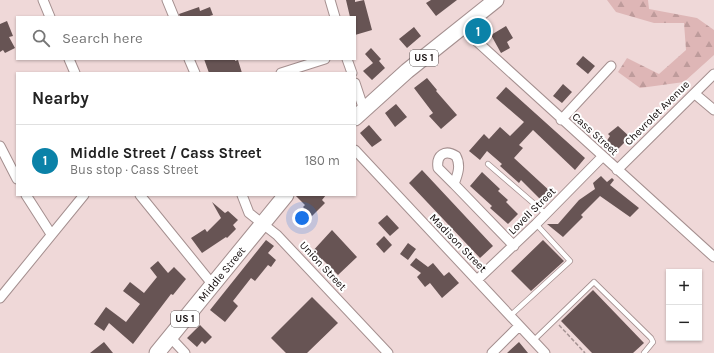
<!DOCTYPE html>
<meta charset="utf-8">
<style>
body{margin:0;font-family:Karla,sans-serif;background:#f6f6f6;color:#222}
.controls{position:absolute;right:12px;bottom:12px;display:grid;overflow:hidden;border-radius:0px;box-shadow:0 1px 3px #0004}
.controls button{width:36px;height:36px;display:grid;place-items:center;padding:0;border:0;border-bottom:1px solid #e0e0e0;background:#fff;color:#222;font:20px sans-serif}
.you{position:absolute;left:302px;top:218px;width:14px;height:14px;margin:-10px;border:3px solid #fff;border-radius:50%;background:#1a73e8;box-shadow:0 0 0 6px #1a73e833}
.badge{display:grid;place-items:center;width:26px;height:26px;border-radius:50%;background:#0b82a8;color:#fff;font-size:13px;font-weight:700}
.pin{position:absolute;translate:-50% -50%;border:2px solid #fff;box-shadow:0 1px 4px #0006}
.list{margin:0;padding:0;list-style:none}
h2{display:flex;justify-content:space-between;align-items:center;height:52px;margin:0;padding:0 16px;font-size:17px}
h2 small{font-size:13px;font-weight:400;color:#767676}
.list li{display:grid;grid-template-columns:26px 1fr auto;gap:12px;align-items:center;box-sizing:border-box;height:72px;padding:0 16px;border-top:1px solid #e0e0e0}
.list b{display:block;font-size:15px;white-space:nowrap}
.list p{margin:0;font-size:13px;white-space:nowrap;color:#767676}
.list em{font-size:13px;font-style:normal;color:#767676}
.icon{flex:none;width:22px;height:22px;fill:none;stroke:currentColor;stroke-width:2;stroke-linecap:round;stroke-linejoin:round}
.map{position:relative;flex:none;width:714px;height:353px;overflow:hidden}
.search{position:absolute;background:#fff;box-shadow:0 1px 3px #0004;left:16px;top:16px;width:340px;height:44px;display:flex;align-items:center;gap:10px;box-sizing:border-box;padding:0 14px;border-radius:0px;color:#767676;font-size:15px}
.panel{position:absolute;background:#fff;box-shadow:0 1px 3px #0004;left:16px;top:72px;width:340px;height:124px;border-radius:0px}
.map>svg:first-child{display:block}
.forest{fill:url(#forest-firs)}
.building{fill:#675454}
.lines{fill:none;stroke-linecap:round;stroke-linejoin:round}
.lane-casing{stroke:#a48f8f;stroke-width:6}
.street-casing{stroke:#a48f8f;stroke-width:11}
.primary-casing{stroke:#a48f8f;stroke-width:17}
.path{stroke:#a49292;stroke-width:1.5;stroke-dasharray:4 2;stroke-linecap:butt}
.lane{stroke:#fff;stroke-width:4.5}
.street{stroke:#fff;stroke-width:9}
.primary{stroke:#fff;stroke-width:15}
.labels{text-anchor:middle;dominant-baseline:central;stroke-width:4;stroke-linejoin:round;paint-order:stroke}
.shield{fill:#fff;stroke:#5a5555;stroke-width:1}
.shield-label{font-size:10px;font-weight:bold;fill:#130c0c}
.street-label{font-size:11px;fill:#130c0c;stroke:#fff}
</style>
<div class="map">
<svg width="714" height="353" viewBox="0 0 714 353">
<defs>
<pattern id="forest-firs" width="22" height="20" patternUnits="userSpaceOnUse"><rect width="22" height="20" fill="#deb6b6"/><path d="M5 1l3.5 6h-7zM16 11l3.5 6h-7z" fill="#be9b9b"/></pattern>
</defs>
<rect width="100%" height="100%" fill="#efd8d8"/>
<!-- forest -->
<path class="forest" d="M607,0H648L649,9L697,18L714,30V55L684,82L640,88L618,72L627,58L659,74L686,50L684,23H654L616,12Z"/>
<!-- building -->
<path class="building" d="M346,0H355V2L364,0L372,30L355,35V17H350Z
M431,0H457L436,16L426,3Z
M199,7L200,11L210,7L213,15L206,17H180L179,14Z
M7,21L13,36L9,37L15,48L5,53L3,50L0,52V24Z
M506,26L513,38L507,42L510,48L501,53L491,35Z
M414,27L421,36L407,48L399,39Z
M371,48L381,59L379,61L385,68L372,80L363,71L373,63L365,54Z
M583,56L595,66L588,74L576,64Z
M204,59H235V61L238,60L242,73H209Z
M427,78L437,90L436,91L457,115L441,129L429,116L433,113L414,88Z
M563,84L572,92L562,103L553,96Z
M506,87L585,158L575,170L533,130L519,145L523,148L514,158L552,193L543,202L521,180L519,183L500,166L502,164L487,151L480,160L469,151L484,134L489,139L500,127L510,136L524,122L496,98Z
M396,104L407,117L395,127L385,113Z
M369,125L382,140L372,147L360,133Z
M618,126L630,137L617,150L606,142L610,136L608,134Z
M422,170L493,246L480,258L409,183Z
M482,172L500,189L498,191L508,200L506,202L518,214L508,224L490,208L492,206L470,186Z
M601,176L607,182L612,178L614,180L610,185L639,208L630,217L600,196L581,215L583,217L563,237L547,224H558L579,200L595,189L593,183Z
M295,195H326L322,200L325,203L312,216L303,207L305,205Z
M212,202L225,213L228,211L238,220L233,225L236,229L227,238L226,237L202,253L191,238L205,229L207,232L221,218Z
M387,215L399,228L390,236L378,223Z
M332,230L357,257L338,275L322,259L320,261L311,253Z
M384,236L392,245L384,253L376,244Z
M266,240L274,246L268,253L276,260L271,267L268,265L255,281L251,278L233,301L238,306L225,322L210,310Z
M543,240L564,261L531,291L511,271Z
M408,243L416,249L408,260L400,254Z
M416,258L428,267L433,263L444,276L449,272L459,283L442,298L430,283L425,287L417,277L421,273L410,265Z
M158,261L168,273L174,267L186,279L173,295L171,294L133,344L109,323L104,331L94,324L106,307L126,322L140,304L123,291L130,282L144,293L157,277L150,268Z
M593,290L644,343L633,353H592L561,321Z
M312,297L338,323L307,353H286L271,338Z
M200,325L212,337L205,344L202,341L197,347L187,338Z
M104,342L113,353H90Z
M519,342L528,353H507Z"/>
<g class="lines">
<defs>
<path id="lane" d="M488,164L546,214
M510,316L570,261L536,224
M533,341L594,282L651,338L653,342L644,353"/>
<path id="street" d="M43,0L50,17
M167,0L174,17
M330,0L335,17
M461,27L714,257
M69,59L75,73
M189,59L195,73
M347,59L352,73
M281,73L325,59
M355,83L364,110
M695,94L714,110
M561,120L611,66
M0,146L17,179
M355,150L545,353
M617,170L714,74
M454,184L438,168C436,155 445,149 456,156C461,165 458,174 454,184L514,246
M26,195L51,234
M140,195L213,285
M242,195L249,213L277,235L388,353
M477,280L536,224L602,157
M0,298L84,195
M170,337L185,353
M492,353L519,326"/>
<g id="primary">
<path d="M355,118L407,71L496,0"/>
<path id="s1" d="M157,353L286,195"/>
</g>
</defs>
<!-- lane casing -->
<use href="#lane" class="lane-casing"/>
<!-- street casing -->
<use href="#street" class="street-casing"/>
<!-- primary casing -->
<use href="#primary" class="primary-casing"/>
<!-- path -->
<path class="path" d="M559,325L585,353"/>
<!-- lane -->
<use href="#lane" class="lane"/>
<!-- street -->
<use href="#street" class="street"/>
<!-- primary -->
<use href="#primary" class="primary"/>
</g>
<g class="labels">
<!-- shield labels -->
<g class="shield">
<rect x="410" y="50" width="28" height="16" rx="3"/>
<rect x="171" y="311" width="28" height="16" rx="3"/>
</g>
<g class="shield-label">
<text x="424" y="58">US 1</text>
<text x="185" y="319">US 1</text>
</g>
<!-- street labels -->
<g class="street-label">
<text transform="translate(657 113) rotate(-45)">Chevrolet Avenue</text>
<text transform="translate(595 134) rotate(42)">Cass Street</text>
<text transform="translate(532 211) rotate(-45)">Lovell Street</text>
<text transform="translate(458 243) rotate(46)">Madison Street</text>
<text transform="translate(323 266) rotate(47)">Union Street</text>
<text stroke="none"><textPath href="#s1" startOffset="102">Middle Street</textPath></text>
</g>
</g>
</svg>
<div class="controls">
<button>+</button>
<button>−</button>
</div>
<div class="you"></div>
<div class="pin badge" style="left:478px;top:31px">1</div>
<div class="search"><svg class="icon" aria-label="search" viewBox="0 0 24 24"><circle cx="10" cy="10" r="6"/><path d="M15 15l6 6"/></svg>Search here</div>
<section class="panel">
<h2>Nearby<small></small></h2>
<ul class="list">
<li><span class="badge">1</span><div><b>Middle Street / Cass Street</b><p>Bus stop · Cass Street</p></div><em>180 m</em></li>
</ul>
</section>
</div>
